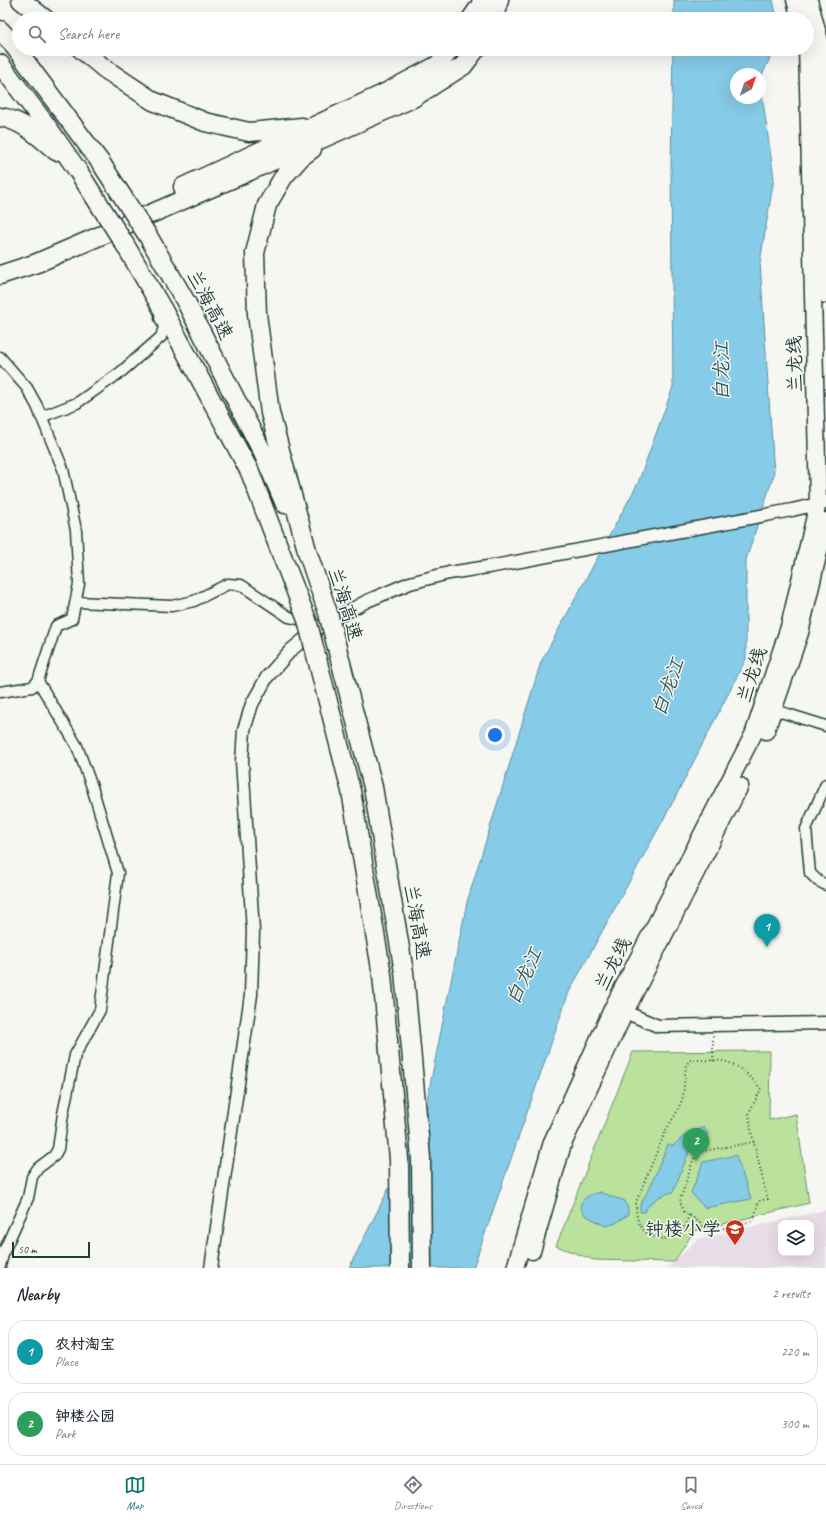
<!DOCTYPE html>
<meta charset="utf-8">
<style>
body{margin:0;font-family:Caveat,"LXGW WenKai TC",sans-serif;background:#f2f2f3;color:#1f2937}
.controls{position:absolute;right:12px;bottom:12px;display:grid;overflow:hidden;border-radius:8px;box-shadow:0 4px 16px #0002}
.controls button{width:36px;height:36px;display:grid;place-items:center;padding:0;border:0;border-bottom:1px solid #e0e1e3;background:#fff;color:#1f2937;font:20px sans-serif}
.compass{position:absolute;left:730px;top:68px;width:36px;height:36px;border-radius:50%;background:#fff;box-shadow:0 4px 16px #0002;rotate:40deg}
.scale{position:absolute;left:12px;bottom:10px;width:78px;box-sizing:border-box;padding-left:4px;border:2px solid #1f3d34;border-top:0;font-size:11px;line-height:14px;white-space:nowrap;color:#1f3d34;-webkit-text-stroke:3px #f6f6f2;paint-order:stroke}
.you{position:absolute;left:495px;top:735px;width:14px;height:14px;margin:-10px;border:3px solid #fff;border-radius:50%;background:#1a73e8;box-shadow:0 0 0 6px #1a73e833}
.badge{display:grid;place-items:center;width:26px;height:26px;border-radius:50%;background:#0f766e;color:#fff;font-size:13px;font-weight:700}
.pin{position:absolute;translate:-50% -33px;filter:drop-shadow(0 1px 2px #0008)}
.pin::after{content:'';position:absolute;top:21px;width:14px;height:12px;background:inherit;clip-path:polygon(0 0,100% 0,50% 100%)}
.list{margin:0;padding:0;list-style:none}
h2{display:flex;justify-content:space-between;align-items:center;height:52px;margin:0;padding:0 16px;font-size:17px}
h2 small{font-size:13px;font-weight:400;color:#747a83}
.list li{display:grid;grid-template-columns:26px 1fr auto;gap:12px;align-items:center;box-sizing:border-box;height:64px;margin:0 8px 8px;padding:0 8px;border:1px solid #e0e1e3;border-radius:16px}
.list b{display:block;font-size:15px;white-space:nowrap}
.list p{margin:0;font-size:13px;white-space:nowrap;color:#747a83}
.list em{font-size:13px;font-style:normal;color:#747a83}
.icon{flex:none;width:22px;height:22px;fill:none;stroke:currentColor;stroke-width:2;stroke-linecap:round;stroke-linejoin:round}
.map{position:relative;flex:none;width:826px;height:1268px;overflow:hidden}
.search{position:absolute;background:#fff;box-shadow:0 4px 16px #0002;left:12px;right:12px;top:12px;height:44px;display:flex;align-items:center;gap:10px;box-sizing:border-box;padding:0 14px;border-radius:22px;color:#747a83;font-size:15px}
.sheet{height:196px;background:#fff}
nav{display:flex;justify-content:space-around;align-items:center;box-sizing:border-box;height:56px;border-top:1px solid #e0e1e3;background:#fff;font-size:11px;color:#747a83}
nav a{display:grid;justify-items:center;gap:2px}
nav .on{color:#0f766e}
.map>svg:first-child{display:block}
.built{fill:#e8dde6;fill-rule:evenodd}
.green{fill:#bbe29d;stroke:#6d9068}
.water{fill:#86cbe7;stroke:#5d929f}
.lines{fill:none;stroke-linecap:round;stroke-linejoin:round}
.minor-casing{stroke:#1f3d34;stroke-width:13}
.tertiary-casing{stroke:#1f3d34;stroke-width:15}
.trunk-casing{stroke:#1f3d34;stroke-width:19}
.motorway-casing{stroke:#1f3d34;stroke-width:21}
.path{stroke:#1f3d34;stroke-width:2;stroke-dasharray:1 3;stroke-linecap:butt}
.minor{stroke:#f6f6f2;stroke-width:10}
.tertiary{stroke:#f6f6f2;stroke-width:12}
.trunk{stroke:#f6f6f2;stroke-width:16}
.motorway{stroke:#f6f6f2;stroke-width:18}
.motorway-bridge-casing{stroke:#1f3d34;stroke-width:21;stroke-linecap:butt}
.motorway-bridge{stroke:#f6f6f2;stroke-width:18}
.labels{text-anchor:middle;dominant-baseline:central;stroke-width:3;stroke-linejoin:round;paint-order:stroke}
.street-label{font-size:19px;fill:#1f3d34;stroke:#f6f6f2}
.poi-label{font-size:19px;fill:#1f3d34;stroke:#f6f6f2;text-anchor:end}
.water-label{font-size:20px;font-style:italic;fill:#345958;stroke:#f6f6f2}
</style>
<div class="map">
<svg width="826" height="1268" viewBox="0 0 826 1268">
<rect width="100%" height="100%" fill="#f6f6f2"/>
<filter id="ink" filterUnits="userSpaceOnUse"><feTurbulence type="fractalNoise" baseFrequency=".025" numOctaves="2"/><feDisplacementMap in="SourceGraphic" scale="8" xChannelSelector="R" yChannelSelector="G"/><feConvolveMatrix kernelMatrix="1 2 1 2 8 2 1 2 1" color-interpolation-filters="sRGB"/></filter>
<g filter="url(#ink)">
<!-- built -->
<path class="built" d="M826,1210V1268H667L698,1239ZM781,1223H811V1253H781Z"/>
<!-- green -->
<path class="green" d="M770,1051L769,1120L796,1114L809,1203L694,1231L674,1262L594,1260L556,1246L633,1052Z"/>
<!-- water -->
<path class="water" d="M674,0H773L777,19H674Z
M673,49H774L760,80V74H736V98H760V81L774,178L760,262L774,474L746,560V659L674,800L569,992L473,1268H349L423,1120L467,902L541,662L638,483L673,387L671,166Z
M703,1127L709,1134L693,1142L673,1192C660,1195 651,1201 644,1212H640V1205L650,1187L668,1144L673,1146L685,1135L693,1134Z
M736,1155L751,1199L705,1208L691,1193L703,1162Z
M599,1192L625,1201L628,1208V1215L614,1224L605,1226L585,1215L580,1207C582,1197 590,1195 599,1192Z"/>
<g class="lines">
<defs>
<path id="minor" d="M0,357L27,388L37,406L63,469L76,530L79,584L72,619L56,626L38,681L32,687L0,692
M41,417L77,403L121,372L161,337L164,327L160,318
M76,602L172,606L194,601L228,584L241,585L289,617L310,622
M768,708L826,726
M826,784L806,829L810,873L818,881L826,885
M0,1266L4,1251L28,1198L32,1177L38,1168L54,1156L58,1149L63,1114L75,1055L100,1010L118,873L92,787L77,746L38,681"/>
<path id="tertiary" d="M618,1009L658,1026L826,1023
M211,1268L251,995L253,931L242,761L244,730L252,704L267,677L291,650L319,627L367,601L410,583L449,573L494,566L792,510L826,502"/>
<path id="trunk" d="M795,0L800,19
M809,0L821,45L826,295
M766,731L800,633L826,521
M532,1251L563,1144L625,1012L740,786
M515,1268L552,1142L613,1007L753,735L789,627L818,503L807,45"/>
<path id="motorway" d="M21,0L45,19
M471,19L480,6L482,0
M493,19L499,0
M0,30L11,42L101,163
M81,49L105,69L153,101L205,122L249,132L302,127
M0,64L46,125L78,171
M0,117C22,120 40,137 56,151
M183,187L383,94L438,65L450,49
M0,275L37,263L243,174L413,98L463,66L476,49
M186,302L263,453L285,504
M163,310L250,472L284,561
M308,554L270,413L257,314L255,253L267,205L284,176L301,157L312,149"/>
</defs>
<!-- minor casing -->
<use href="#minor" class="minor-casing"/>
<!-- tertiary casing -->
<use href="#tertiary" class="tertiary-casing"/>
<!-- trunk casing -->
<use href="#trunk" class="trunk-casing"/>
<!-- motorway casing -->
<use href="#motorway" class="motorway-casing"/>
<!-- path -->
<path class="path" d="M713,1036V1061
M689,1215C687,1221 685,1227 681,1232C670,1245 645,1238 639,1223C636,1216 636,1209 636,1202L666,1130L677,1112L683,1097L686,1065L690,1060C698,1060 720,1060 727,1062C740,1066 753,1079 761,1089L749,1113L751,1130L765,1189L768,1199L759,1201L753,1221L708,1232C700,1223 695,1218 684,1212L680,1201L693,1160L698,1152L754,1142"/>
<!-- minor -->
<use href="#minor" class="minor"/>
<!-- tertiary -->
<use href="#tertiary" class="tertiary"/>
<!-- trunk -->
<use href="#trunk" class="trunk"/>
<!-- motorway -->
<use href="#motorway" class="motorway"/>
<defs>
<path id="motorway-bridge" d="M101,163L148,236L186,302
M78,171L124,243L163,310
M308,554L328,613L373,787L404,972L421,1158L422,1268
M284,561L307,620L351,791L382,975L399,1159L400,1268"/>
</defs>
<!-- motorway-bridge casing -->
<use href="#motorway-bridge" class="motorway-bridge-casing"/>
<!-- motorway-bridge -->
<use href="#motorway-bridge" class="motorway-bridge"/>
</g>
</g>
<!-- icons -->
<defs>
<symbol id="school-pin" viewBox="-11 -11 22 30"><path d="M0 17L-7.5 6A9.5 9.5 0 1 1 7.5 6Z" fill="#c8321e" stroke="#f6f6f2"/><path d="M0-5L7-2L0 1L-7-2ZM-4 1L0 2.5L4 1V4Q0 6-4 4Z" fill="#fff"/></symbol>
</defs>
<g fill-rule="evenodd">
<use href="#school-pin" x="724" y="1218" width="22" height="30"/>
</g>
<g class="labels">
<!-- street labels -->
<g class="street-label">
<text transform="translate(210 305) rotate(62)">兰海高速</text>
<text transform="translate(795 364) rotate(-91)">兰龙线</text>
<text transform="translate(345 604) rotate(73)">兰海高速</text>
<text transform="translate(752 675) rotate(-72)">兰龙线</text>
<text transform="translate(417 922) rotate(80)">兰海高速</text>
<text transform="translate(613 964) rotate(-63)">兰龙线</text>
</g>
<!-- poi labels -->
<g class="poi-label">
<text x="721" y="1229">钟楼小学</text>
</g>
<!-- water labels -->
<g class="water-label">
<text transform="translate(721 371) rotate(-90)">白龙江</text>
<text transform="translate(668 687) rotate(-70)">白龙江</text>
<text transform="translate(524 976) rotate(-65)">白龙江</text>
</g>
</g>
</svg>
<div class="controls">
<button><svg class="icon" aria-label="layers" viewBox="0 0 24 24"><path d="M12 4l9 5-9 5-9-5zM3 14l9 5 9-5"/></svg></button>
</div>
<svg class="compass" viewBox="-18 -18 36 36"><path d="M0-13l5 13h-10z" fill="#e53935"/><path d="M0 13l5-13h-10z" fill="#747a83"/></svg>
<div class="scale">50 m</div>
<div class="you"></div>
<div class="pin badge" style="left:767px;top:947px;background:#0f9aa8">1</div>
<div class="pin badge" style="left:696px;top:1161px;background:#2e9e5b">2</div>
<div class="search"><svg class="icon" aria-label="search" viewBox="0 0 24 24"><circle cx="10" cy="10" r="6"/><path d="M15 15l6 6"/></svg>Search here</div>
</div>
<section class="sheet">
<h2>Nearby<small>2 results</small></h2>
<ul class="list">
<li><span class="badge" style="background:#0f9aa8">1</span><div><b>农村淘宝</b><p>Place</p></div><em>220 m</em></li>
<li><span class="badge" style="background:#2e9e5b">2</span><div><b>钟楼公园</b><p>Park</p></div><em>300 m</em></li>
</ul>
</section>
<nav>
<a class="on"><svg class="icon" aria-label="map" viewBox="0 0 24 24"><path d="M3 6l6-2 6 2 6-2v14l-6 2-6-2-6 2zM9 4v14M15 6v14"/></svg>Map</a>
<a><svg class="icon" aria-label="directions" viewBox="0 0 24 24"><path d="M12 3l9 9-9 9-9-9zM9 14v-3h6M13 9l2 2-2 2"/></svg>Directions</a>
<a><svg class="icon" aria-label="saved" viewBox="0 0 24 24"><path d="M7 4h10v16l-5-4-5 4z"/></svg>Saved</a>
</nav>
